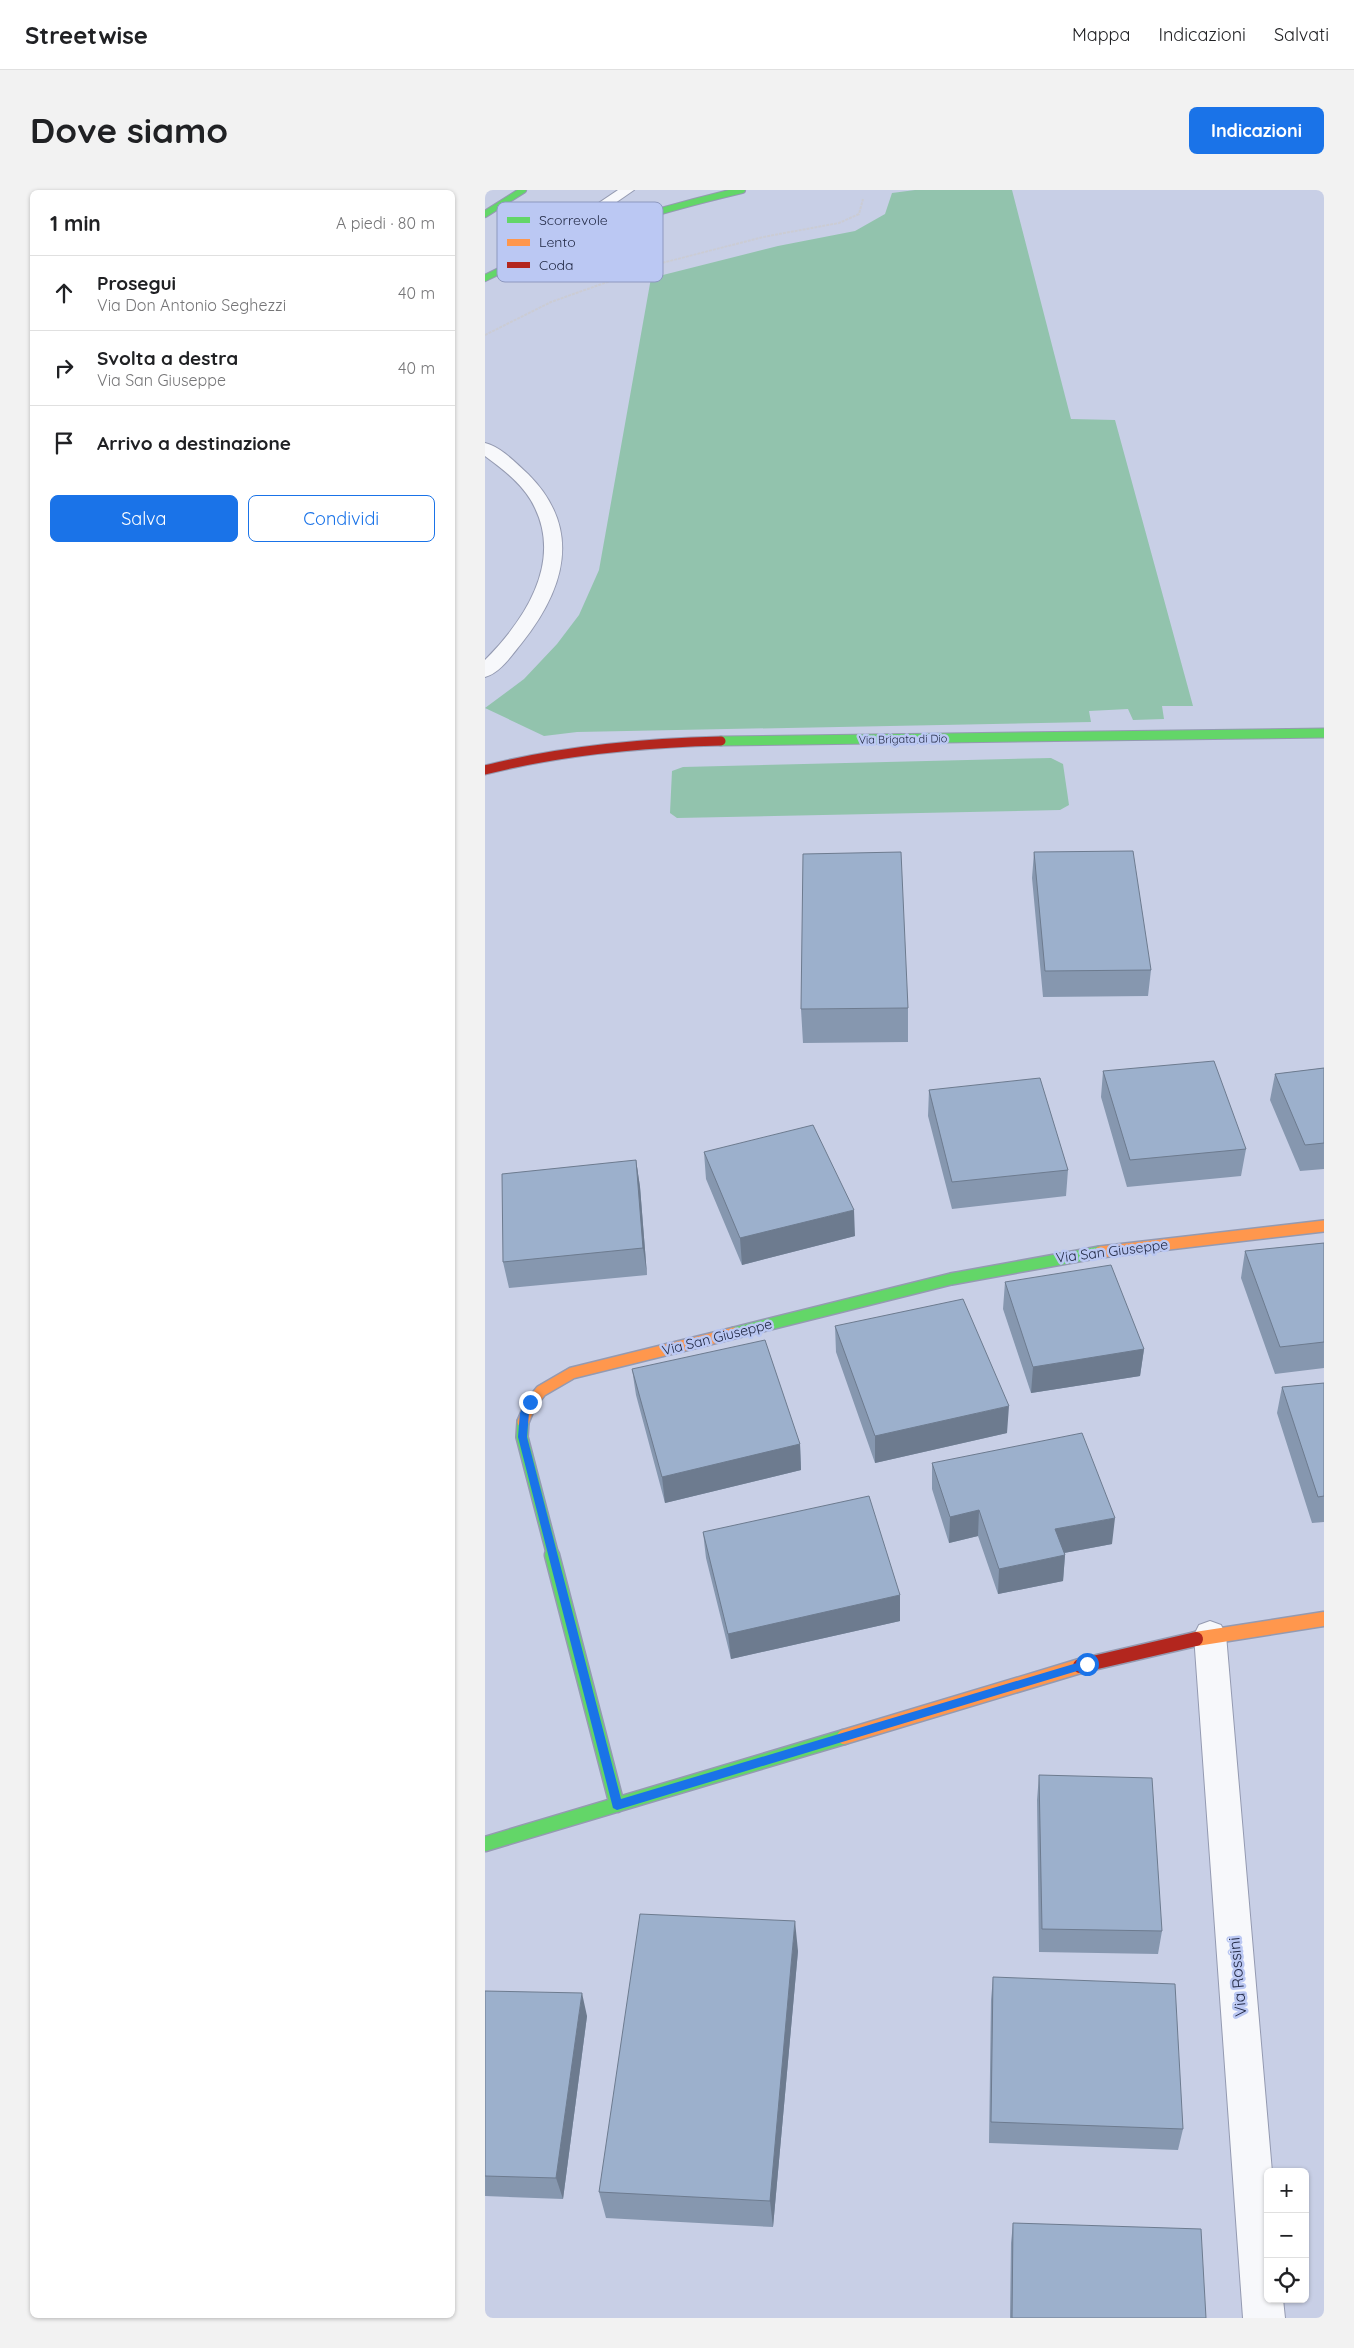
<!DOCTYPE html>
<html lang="it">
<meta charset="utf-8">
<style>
body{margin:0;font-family:Quicksand,sans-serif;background:#f2f2f2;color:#202124}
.controls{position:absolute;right:15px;bottom:15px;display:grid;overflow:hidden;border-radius:8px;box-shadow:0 1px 4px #0004}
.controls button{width:45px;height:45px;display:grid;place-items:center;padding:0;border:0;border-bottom:1px solid #e0e0e0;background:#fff;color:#202124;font:25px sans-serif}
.stop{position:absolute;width:15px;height:15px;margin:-11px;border:4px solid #1a73e8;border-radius:50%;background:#fff}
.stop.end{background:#1a73e8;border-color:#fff;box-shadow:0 1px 5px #0008}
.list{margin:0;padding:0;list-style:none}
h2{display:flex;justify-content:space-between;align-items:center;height:65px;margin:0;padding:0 20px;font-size:21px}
h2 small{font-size:16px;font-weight:400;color:#757577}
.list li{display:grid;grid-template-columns:32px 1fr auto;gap:15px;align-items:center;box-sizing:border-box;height:75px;padding:0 20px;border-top:1px solid #e0e0e0}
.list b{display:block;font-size:19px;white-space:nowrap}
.list p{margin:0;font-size:16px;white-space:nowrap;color:#757577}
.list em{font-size:16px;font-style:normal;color:#757577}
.actions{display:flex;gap:10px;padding:15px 20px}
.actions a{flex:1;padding:11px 0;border:1px solid #1a73e8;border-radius:8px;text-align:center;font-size:18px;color:#1a73e8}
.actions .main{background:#1a73e8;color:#fff}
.icon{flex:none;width:28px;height:28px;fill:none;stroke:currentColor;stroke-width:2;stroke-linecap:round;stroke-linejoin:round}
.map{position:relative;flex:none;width:839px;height:2128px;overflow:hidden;border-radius:8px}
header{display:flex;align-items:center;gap:30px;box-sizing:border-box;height:70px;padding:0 25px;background:#fff;border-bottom:1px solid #e0e0e0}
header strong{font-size:24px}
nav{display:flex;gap:28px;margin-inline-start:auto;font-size:18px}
.intro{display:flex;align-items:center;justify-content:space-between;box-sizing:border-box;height:120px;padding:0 30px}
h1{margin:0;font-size:35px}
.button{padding:12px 22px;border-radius:8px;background:#1a73e8;color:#fff;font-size:18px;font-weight:700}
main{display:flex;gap:30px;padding:0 30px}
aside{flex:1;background:#fff;border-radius:8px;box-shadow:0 1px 4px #0004}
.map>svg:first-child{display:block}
.green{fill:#92c3ad}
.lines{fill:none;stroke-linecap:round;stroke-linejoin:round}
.lane-casing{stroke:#949ab1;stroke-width:2}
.street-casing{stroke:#949ab1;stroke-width:2}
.fast-far3-casing{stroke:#949ab1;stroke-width:8}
.fast-far2-casing{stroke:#949ab1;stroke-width:11}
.fast-far1-casing{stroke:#949ab1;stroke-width:14}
.fast-casing{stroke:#949ab1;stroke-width:17}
.slow-far1-casing{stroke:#949ab1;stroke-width:14}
.slow-casing{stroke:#949ab1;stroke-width:17}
.jam-far1-casing{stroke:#949ab1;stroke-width:11}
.jam-casing{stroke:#949ab1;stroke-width:17}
.path{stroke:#cbccd4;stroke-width:2;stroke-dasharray:3 1;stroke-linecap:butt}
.lane{fill:#f7f8fb;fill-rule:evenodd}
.street{fill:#f7f8fb;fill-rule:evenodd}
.fast-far3{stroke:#63d668;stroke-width:6}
.fast-far2{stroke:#63d668;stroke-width:9}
.fast-far1{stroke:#63d668;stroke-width:11}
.fast{stroke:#63d668;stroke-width:14}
.slow-far1{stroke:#ff974d;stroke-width:11}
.slow{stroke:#ff974d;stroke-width:14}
.jam-far1{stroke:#b3261e;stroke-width:9}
.jam{stroke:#b3261e;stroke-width:14}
.wall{fill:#8697af}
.shaded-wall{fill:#6d7b8f}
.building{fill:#9cb0cc;stroke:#6d7b8f}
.route{fill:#1a73e8}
.labels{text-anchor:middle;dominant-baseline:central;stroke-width:5;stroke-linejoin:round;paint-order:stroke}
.far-street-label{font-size:11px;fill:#222945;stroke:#bbc8f3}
.street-label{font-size:14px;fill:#222945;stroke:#bbc8f3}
.near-street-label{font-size:16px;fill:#222945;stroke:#bbc8f3}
.key{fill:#bbc8f3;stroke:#8d98bf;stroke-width:1}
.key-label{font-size:14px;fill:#222945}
</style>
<header>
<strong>Streetwise</strong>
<nav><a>Mappa</a><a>Indicazioni</a><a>Salvati</a></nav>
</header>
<div class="intro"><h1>Dove siamo</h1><a class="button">Indicazioni</a></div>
<main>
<aside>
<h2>1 min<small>A piedi · 80 m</small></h2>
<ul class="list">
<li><svg class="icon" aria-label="ahead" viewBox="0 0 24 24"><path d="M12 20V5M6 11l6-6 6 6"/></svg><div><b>Prosegui</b><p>Via Don Antonio Seghezzi</p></div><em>40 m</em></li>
<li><svg class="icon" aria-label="right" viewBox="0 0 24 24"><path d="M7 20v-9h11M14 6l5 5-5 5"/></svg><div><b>Svolta a destra</b><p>Via San Giuseppe</p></div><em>40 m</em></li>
<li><svg class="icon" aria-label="arrive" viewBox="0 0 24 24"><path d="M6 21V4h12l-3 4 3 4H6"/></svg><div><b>Arrivo a destinazione</b></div></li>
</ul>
<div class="actions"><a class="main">Salva</a><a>Condividi</a></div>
</aside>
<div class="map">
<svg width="839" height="2128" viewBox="0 0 839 2128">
<rect width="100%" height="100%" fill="#c8cfe6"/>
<!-- green -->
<path class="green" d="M430,0H527L586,229L630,230L708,516H677L679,529L648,530L643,519L604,521L606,532L92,542L59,546L0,518L39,489L72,454L94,425L114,380L166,88L293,56L370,41L400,24L407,3Z
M566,568L578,574L584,615L575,620L192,628L185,623L187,581L198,577Z"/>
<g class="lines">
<defs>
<path id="lane" d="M133,0H149L51,68H41L39,65L41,62Z"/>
<path id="street" d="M0,253C16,257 31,273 43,284C98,339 80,399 36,454C26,466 15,483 0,487V470C39,431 77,374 50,318C40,296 19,280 0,266Z
M725,1431L736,1435L741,1445L787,1982H783V2109H798L800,2128H758L709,1445L714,1435Z"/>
<path id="fast-far3" d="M0,24L38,0
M0,88C82,47 168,21 257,0"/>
<path id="fast-far2" d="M236,551L839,543"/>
<path id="fast-far1" d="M249,1143L466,1089L615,1062
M38,1232L37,1247L68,1366"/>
<path id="fast" d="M67,1365L132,1615
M0,1654L359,1547"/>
<path id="slow-far1" d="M615,1062L839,1036
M38,1232L45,1215L56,1201L87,1183L249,1143"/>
<path id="slow" d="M711,1449L839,1429
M359,1547L595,1476"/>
<path id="jam-far1" d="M0,580C78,560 156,553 236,551"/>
<path id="jam" d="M595,1476L711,1449"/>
</defs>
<!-- lane casing -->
<use href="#lane" class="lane-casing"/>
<!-- street casing -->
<use href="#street" class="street-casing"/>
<!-- fast-far3 casing -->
<use href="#fast-far3" class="fast-far3-casing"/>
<!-- fast-far2 casing -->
<use href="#fast-far2" class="fast-far2-casing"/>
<!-- fast-far1 casing -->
<use href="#fast-far1" class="fast-far1-casing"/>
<!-- fast casing -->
<use href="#fast" class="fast-casing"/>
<!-- slow-far1 casing -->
<use href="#slow-far1" class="slow-far1-casing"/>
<!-- slow casing -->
<use href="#slow" class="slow-casing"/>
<!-- jam-far1 casing -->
<use href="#jam-far1" class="jam-far1-casing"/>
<!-- jam casing -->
<use href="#jam" class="jam-casing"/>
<!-- path -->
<path class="path" d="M0,145L66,112L173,74L278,47L354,33L374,24L378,9"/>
<!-- lane -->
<use href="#lane" class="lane"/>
<!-- street -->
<use href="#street" class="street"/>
<!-- fast-far3 -->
<use href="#fast-far3" class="fast-far3"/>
<!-- fast-far2 -->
<use href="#fast-far2" class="fast-far2"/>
<!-- fast-far1 -->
<use href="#fast-far1" class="fast-far1"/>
<!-- fast -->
<use href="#fast" class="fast"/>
<!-- slow-far1 -->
<use href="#slow-far1" class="slow-far1"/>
<!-- slow -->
<use href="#slow" class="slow"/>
<!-- jam-far1 -->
<use href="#jam-far1" class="jam-far1"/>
<!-- jam -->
<use href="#jam" class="jam"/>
</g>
<!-- wall -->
<path class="wall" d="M549,662L666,780L663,806L558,807L547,688Z
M423,818V852L318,853L316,819Z
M839,878V979L815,981L785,910L790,884Z
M618,881L761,959L756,986L642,997L616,907Z
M444,900L583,980L581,1006L467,1019L443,926Z
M219,962L370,1046L257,1075L221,989Z
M151,970L155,997L162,1085L24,1098L18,1072Z
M839,1053V1178L790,1184L756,1088L760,1061Z
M520,1092L659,1159L655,1186L546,1203L518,1119Z
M350,1136L522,1243L390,1273L351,1162Z
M147,1179L315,1254L316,1280L180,1313L151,1205Z
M839,1193V1332L827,1333L792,1223L797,1197Z
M447,1273L627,1354L579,1363L580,1365L578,1391L513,1404L493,1346L464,1353L447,1299Z
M218,1342L415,1405V1431L246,1469L221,1368Z
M554,1585L677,1741L673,1764L554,1762L552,1610Z
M313,1761L288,2037L121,2028L114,2002Z
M508,1787L698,1939L693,1960L504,1953L506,1810Z
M0,1801L102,1826L78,2009L0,2006Z
M528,2033L721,2128H525L526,2053Z"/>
<!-- shaded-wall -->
<path class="shaded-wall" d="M151,970L155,997L162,1085L158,1058Z
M369,1020L370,1046L257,1075L255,1048Z
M659,1159L655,1186L546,1203L548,1177Z
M524,1216L522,1243L390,1273V1246Z
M315,1254L316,1280L180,1313L177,1287Z
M494,1320L493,1346L464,1353L465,1327Z
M630,1328L627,1354L568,1365L570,1339Z
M580,1365L578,1391L513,1404L514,1379Z
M415,1405V1431L246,1469L243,1444Z
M310,1731L313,1761L288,2037L285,2011Z
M97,1803L102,1826L78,2009L71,1988Z"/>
<!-- building -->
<path class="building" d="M648,661L666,780L560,781L549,662Z
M416,662L423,818L316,819L318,664Z
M729,871L761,959L645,970L618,881Z
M839,878V953L820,955L790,884Z
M555,888L583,980L467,992L444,900Z
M328,935L369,1020L255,1048L219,962Z
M151,970L158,1058L18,1072L17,984Z
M839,1053V1152L795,1157L760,1061Z
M626,1075L659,1159L548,1177L520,1092Z
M478,1109L524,1216L390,1246L350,1136Z
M280,1150L315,1254L177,1287L147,1179Z
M839,1193V1306L833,1307L797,1197Z
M597,1243L630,1328L570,1339L580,1365L514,1379L494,1320L465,1327L447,1273Z
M384,1306L415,1405L243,1444L218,1342Z
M554,1585L667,1588L677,1741L557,1739Z
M155,1724L310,1731L285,2011L114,2002Z
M508,1787L690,1794L698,1939L506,1932Z
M0,1801L97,1803L71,1988L0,1986Z
M528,2033L716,2039L721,2128H527Z"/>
<!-- route -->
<path class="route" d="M45,1208L49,1212L44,1223L42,1247L136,1609L602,1470L606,1474L602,1478L132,1620L128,1618L33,1247L35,1223L42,1209Z"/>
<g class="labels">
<!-- far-street labels -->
<g class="far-street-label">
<text transform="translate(418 549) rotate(-1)">Via Brigata di Dio</text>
</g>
<!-- street labels -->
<g class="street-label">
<text transform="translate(627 1061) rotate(-7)">Via San Giuseppe</text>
<text transform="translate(232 1147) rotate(-14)">Via San Giuseppe</text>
</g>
<!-- near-street labels -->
<g class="near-street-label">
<text transform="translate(752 1787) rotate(-95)">Via Rossini</text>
</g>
</g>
<!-- legend -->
<rect x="12" y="12" width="166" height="80" rx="8" class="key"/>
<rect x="22" y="27" width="23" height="6" fill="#63d668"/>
<rect x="22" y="49" width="23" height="7" fill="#ff974d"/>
<rect x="22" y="72" width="23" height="6" fill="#b3261e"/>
<g class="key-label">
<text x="54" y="35">Scorrevole</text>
<text x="54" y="57">Lento</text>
<text x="54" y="80">Coda</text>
</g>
</svg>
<div class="controls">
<button>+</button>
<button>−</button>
<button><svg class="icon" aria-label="locate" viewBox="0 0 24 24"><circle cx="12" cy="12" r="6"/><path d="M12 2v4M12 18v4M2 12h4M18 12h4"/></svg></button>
</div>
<div class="stop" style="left:602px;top:1474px"></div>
<div class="stop end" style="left:45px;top:1212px"></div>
</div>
</main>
